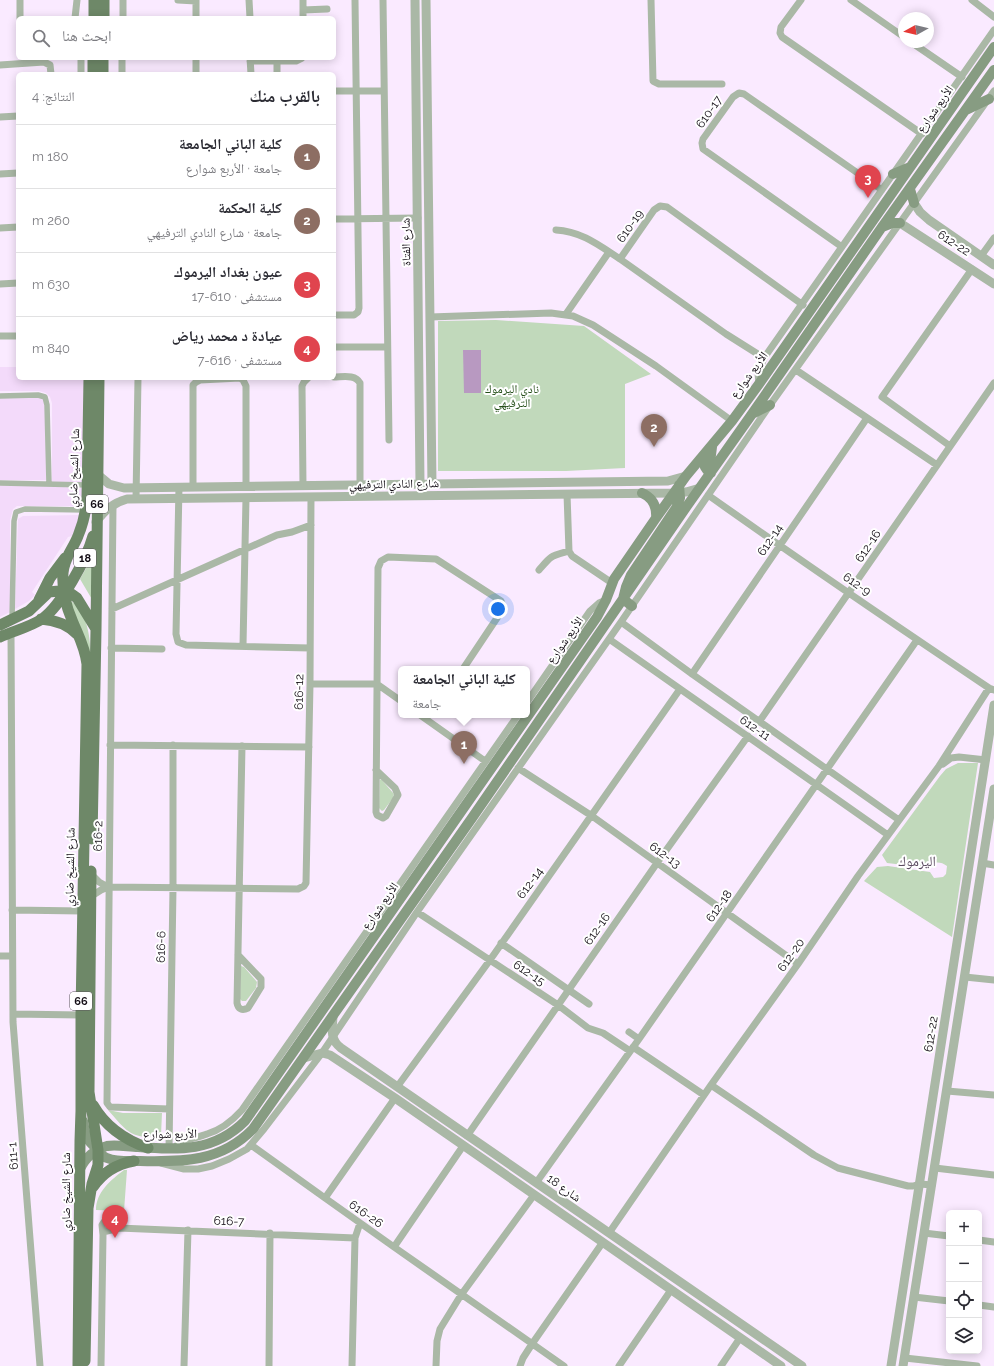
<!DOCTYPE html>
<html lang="ar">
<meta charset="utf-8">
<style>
body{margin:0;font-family:Raleway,"Noto Naskh Arabic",sans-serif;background:#f2f2f3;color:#2b2b33;direction:rtl}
.controls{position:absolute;right:12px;bottom:12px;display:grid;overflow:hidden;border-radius:6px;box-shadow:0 2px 10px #0003}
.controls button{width:36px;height:36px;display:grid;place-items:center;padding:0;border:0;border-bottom:1px solid #e1e1e2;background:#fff;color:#2b2b33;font:20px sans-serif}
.compass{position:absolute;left:898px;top:12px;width:36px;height:36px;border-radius:50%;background:#fff;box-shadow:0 2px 10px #0003;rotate:262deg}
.you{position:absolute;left:498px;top:609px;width:14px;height:14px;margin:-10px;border:3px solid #fff;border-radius:50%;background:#1a73e8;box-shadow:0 0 0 6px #1a73e833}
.badge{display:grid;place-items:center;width:26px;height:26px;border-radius:50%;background:#0b8043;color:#fff;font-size:13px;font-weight:700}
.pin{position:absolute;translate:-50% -33px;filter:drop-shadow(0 1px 2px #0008)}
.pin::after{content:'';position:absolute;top:21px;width:14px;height:12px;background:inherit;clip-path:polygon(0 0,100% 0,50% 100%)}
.popup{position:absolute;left:398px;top:666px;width:132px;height:52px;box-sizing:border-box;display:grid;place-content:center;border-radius:6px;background:#fff;filter:drop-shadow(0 1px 3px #0005);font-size:13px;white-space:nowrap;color:#7c7c81}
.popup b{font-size:15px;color:#2b2b33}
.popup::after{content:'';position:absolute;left:50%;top:100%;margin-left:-8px;border:8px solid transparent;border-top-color:#fff}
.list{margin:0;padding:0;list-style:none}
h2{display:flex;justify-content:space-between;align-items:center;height:52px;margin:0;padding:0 16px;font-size:17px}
h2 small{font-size:13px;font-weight:400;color:#7c7c81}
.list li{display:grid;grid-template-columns:26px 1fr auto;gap:12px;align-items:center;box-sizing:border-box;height:64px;padding:0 16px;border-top:1px solid #e1e1e2}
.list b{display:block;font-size:15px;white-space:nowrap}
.list p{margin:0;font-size:13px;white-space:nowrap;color:#7c7c81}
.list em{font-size:13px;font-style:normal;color:#7c7c81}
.icon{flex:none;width:22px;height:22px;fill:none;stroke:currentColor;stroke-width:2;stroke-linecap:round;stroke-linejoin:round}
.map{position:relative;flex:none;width:994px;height:1366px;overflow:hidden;direction:ltr}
.search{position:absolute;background:#fff;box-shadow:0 2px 10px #0003;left:16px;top:16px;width:320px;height:44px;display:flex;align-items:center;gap:10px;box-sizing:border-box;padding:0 14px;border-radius:6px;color:#7c7c81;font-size:15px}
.panel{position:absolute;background:#fff;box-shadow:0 2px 10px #0003;left:16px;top:72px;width:320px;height:308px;border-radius:6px;direction:rtl}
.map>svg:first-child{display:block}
.built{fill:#f3dafa}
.green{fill:#c1d9bb}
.water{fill:#b899c1}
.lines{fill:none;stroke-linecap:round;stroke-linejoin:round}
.pedestrian{stroke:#aab8a6;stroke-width:5.5}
.minor{stroke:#aab8a6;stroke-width:7}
.tertiary{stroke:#aab8a6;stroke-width:9}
.secondary{stroke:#879c82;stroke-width:10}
.primary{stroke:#6e8868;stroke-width:11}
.labels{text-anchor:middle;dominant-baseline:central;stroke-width:4;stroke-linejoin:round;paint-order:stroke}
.shield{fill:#fff;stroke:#5a565b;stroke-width:1}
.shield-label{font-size:11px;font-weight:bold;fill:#130d15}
.street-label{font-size:12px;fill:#130d15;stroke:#fff}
.park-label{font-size:12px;fill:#234d17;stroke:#fff}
.quarter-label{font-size:14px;fill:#5a4a5f;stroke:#fff}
</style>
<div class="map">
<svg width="994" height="1366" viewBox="0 0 994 1366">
<rect width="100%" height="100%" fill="#faeaff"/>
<!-- built -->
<path class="built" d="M0,367H18V378H85L83,481L81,483L52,482V403L50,397L46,393L39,391H0Z
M0,395H41L47,401L46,480H0Z
M0,484L83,488L81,506H17L13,509L10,520V612L0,617Z
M81,515L75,532L72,536L68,537L32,592L35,595L29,601L15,609L18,519L23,516Z"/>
<!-- green -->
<path class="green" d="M496,320L584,326L651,374L625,384V468L566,471H438V321Z
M93,556V601L80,579Z
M71,601C89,614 90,639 91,659L70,602Z
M958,763H978L952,937L864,881L877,867L888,866L930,872L934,878L943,877L946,874L947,866C942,862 938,862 932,863L930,868L887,863L882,855L940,776L946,769Z
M381,779L394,794L393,798L384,810L382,811L379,808L380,780Z
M241,966L244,967L257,982L256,988L246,1001H242L240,999Z
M108,1110L123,1113H162L161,1135C131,1141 126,1130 108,1110Z
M124,1170H127L124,1211L96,1210C96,1192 111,1180 124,1170Z"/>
<!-- water -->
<path class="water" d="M463,350H481V393H464Z"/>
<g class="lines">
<!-- pedestrian -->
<path class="pedestrian" d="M0,396L38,395L45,397L47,405L49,484
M0,483L87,485
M12,620L14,521L16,512L25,509L86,510"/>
<!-- minor -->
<path class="minor" d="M20,0V18
M178,0L196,1
M249,0L250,18
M303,0V18
M383,0L389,440
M651,0L653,81L659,84H722
M801,0L781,27L780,33L782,37L922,134
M851,0L904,37
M972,0L994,17
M303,10L327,9
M75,18L77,0
M123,18V0
M196,18V0
M911,42L962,77
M250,58L251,74
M250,61H296L302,58
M277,61V74
M0,65L44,62L50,65L51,74
M81,74V58
M122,74V58
M196,74V58
M334,91H384
M0,117L18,116
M0,174L18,173
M334,219L418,218
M0,228L18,227
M556,230C581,231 600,246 620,259
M842,247L703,149L702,143L703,139L733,97L739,93L744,94L882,190
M981,256L994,238
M0,284L18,283
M566,314L609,252
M334,315H354L358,312L359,308L355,0
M430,317L551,313L573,316L593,325L656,366L732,421
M0,336H18
M334,347H387
M764,358L726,334L620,259L654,210L660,206L667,207L803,305
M796,370L937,465
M334,377C343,377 355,374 360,383V485
M759,384L758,373L764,358L994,30
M950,446L882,397L972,269
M303,486L302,386L304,382L308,378
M179,487L176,634L178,642L186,645L310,648
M193,487V385L196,382L200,380L240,378L243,380L246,386V486
M567,494L569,551L572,556L612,583
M708,495C801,561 895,625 989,688L994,690
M136,499L138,378
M113,505L107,1103L110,1107L169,1109
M539,570C552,555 549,557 569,551
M112,609L277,535L292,532L311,525
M621,622L692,674L899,820
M11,633L13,1022L40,1366
M609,639L888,835
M243,646L246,498
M111,648L162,649
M692,674L867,418
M310,684H377L401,701
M527,702L590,611L599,603L606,600
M420,715L485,761
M759,722L994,383
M110,745L309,747
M943,764L951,758L959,757L986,760
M518,768L592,816L798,964
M376,770L395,788L398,795L386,816L383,818L377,815L376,812L378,568L381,561L388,557L436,559L501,601L503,606L501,612L463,669
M982,863L994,865
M91,874L99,882L108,887
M90,897L101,890L108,887L298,889L304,886L306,883L310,684L311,497
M12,910L82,911
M417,912L558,1005L588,1028L603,1033L630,1051
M501,943L589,1004
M238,955L261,979V987L248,1008C242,1011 238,1009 237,1003L242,746
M0,956H12
M965,977L994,980
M13,1014L81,1015
M629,1032L639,1039
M633,1047L704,1095
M711,1085L814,1155L838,1168L908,1186H913L920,1184L932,1185
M397,1087L490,960L680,689
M947,1091L994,1095
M395,1098L325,1198L394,1247L463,1146
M467,1136L657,863L748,736
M251,1145L325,1198
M169,1149L173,888V745
M173,1149C182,1139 194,1139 207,1134C221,1130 232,1121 242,1110L518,715
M161,1163L184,1169H198L212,1166L229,1159L247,1149L264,1129L322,1053L417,912L621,622L770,405L994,91
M935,1168L994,1175
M536,1183L639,1039L917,640
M103,1232L119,1228L355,1238
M609,1233L711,1085L798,964L858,876L939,766L989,688
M924,1233L949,1236
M979,1240L994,1242
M394,1247L564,1366
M914,1297L949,1301
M979,1305L994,1307
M905,1358L977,1366
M101,1366L103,1235L102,1225L104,1222L109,1220L115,1223L116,1228
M184,1366L188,1230
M269,1366L270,1233
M352,1366L355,1238L360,1223
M436,1366L437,1341L440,1329L461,1295L534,1195
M520,1366L523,1358L532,1344L603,1242
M619,1366L671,1290
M721,1366L740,1338"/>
<!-- tertiary -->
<path class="tertiary" d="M415,0L420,484
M426,0L432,484
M914,203L920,212L929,220L994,265
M900,223L994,284
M97,474L109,484L124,488L668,481L686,476
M96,522C105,510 113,503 127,499L674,493L686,492L700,488
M333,1017C332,1029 330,1040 341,1048L802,1366
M304,1058L322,1053L330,1055L395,1098L781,1366
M891,1366L994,705
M903,1366L994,789"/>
<!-- secondary -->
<path class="secondary" d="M966,110L989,99
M893,174L910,167
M910,189L914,203
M882,227L892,223H900
M752,414L770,405
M711,473L707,470L705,467L711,455L712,447
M642,493C653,498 657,507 656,518
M632,606L623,599L626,587L631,575L676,508L680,498L679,485
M83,1121C86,1138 85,1138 98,1150C100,1153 103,1157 107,1158C116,1162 130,1161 140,1161C183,1162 221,1162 253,1129L472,818L687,506L752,414L882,227L994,70
M80,1169C85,1158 95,1149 107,1146C116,1144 129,1147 138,1147C179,1150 214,1152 245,1121L597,617L606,600L614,579L656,518L686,476L732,421L759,384L994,47"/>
<!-- primary -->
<path class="primary" d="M94,18V0
M104,18V0
M93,74V58
M103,74V58
M39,600L50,578L65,558
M41,619C55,620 67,624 77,634
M0,625L29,611L49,592L59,591L70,593L77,598L96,629
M0,637C13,631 30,627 42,619C61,606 87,558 93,536
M92,839L96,630L99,378
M93,1105C105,1126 125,1140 148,1148
M93,1187C103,1172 117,1164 134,1161
M85,1361L88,1208L92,1184L98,1165V1150L89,1092L91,871
M78,1366L80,1141L81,1111V1015L87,664C85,647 78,635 72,620C66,606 62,588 63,573C64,558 73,549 78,536C83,524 86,511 87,498L89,378"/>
</g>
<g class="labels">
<!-- shield labels -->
<g class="shield">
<rect x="86" y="495" width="22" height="18" rx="3"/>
<rect x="74" y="549" width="22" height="18" rx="3"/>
<rect x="70" y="992" width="22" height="18" rx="3"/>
</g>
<g class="shield-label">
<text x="97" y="504">66</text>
<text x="85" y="558">18</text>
<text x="81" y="1001">66</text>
</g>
<!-- street labels -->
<g class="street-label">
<text transform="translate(935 109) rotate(-55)">الأربع شوارع</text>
<text transform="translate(709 112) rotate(-55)">610-17</text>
<text transform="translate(630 226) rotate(-55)">610-19</text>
<text transform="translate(406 242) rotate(-91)">شارع الفتاة</text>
<text transform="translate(954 243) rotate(33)">612-22</text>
<text transform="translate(749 375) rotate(-54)">الأربع شوارع</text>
<text transform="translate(74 468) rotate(-88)">شارع الشيخ ضاري</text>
<text transform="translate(394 484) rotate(-1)">شارع النادي الترفيهي</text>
<text transform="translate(770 540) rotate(-56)">612-14</text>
<text transform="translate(868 546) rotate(-56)">612-16</text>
<text transform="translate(857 584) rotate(34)">612-9</text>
<text transform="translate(565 640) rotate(-55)">الأربع شوارع</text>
<text transform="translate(299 692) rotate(-89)">616-12</text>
<text transform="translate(755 728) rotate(35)">612-11</text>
<text transform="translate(98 836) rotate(-89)">616-2</text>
<text transform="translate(665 855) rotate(36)">612-13</text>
<text transform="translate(70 867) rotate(-89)">شارع الشيخ ضاري</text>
<text transform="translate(530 883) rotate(-54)">612-14</text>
<text transform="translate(380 906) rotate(-55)">الأربع شوارع</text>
<text transform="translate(719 906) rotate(-55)">612-18</text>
<text transform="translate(597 929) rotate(-55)">612-16</text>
<text transform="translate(161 947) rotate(-89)">616-6</text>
<text transform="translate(791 955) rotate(-55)">612-20</text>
<text transform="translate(529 973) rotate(34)">612-15</text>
<text transform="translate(931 1034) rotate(-81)">612-22</text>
<text transform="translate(170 1134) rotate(-1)">الأربع شوارع</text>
<text transform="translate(13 1156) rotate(-94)">611-1</text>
<text transform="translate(564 1188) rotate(35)">شارع 18</text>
<text transform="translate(66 1192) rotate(-90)">شارع الشيخ ضاري</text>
<text transform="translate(366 1214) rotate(35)">616-26</text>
<text transform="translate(229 1221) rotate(2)">616-7</text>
</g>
<!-- park labels -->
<g class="park-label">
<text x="512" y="389">نادي اليرموك<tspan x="512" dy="14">الترفيهي</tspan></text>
</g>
<!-- quarter labels -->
<g class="quarter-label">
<text x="917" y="861">اليرموك</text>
</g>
</g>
</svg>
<div class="controls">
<button>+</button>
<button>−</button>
<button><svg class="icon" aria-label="locate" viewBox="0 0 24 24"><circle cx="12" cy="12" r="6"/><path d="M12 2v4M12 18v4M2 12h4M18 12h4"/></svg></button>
<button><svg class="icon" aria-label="layers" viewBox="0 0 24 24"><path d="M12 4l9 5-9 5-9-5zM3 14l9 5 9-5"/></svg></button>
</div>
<svg class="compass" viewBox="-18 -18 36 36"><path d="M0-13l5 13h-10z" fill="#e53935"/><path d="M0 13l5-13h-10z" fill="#7c7c81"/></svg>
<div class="you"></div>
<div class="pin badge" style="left:464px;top:764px;background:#8d6e63">1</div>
<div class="popup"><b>كلية الباني الجامعة</b>جامعة</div>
<div class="pin badge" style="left:654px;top:447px;background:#8d6e63">2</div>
<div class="pin badge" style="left:868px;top:198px;background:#e0444e">3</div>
<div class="pin badge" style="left:115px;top:1238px;background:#e0444e">4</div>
<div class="search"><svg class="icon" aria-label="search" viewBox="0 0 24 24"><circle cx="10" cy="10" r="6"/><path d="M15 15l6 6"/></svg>ابحث هنا</div>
<section class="panel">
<h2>بالقرب منك<small>النتائج: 4</small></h2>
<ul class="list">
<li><span class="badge" style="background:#8d6e63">1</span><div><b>كلية الباني الجامعة</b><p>جامعة · الأربع شوارع</p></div><em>180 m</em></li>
<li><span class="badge" style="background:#8d6e63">2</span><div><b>كلية الحكمة</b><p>جامعة · شارع النادي الترفيهي</p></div><em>260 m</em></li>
<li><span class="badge" style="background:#e0444e">3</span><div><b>عيون بغداد اليرموك</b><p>مستشفى · 610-17</p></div><em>630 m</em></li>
<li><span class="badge" style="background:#e0444e">4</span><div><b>عيادة د محمد رياض</b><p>مستشفى · 616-7</p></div><em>840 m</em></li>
</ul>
</section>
</div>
